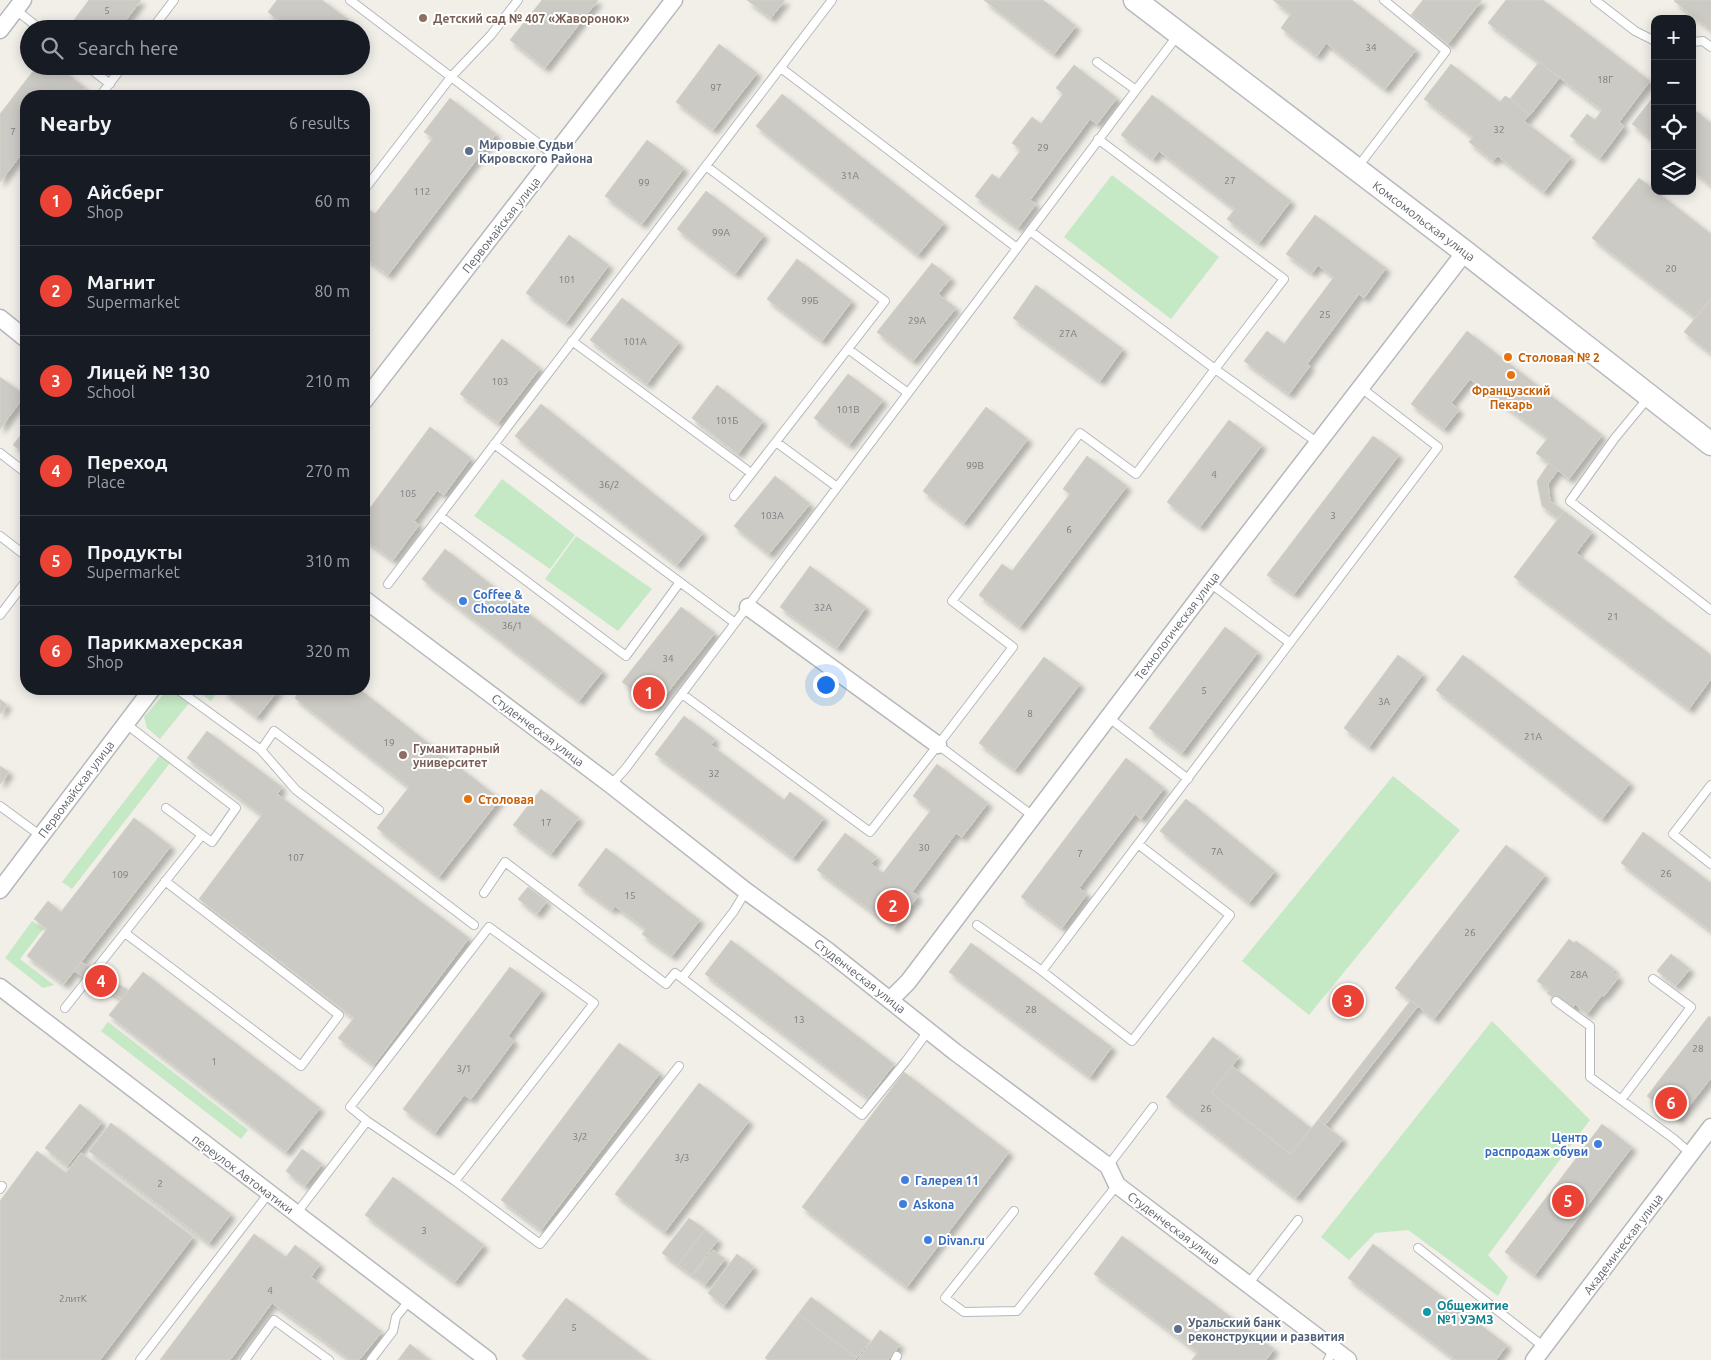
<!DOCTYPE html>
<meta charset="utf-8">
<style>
body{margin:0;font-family:Ubuntu,sans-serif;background:#242831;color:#f1f3f6}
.controls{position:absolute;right:15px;top:15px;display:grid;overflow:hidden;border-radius:10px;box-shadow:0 2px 12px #0003}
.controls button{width:45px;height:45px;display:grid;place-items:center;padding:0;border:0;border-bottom:1px solid #363941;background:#171b24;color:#f1f3f6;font:25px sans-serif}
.you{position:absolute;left:825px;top:684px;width:18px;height:18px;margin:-12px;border:4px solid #fff;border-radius:50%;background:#1a73e8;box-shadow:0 0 0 8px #1a73e833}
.badge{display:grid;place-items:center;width:32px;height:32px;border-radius:50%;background:#ea4335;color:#fff;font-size:16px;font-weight:700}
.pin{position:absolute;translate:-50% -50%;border:2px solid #fff;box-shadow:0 1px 5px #0006}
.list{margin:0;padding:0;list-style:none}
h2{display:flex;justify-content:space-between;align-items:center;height:65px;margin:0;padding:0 20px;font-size:21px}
h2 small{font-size:16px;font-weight:400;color:#9ea1a6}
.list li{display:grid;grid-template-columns:32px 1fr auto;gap:15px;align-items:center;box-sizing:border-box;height:90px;padding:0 20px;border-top:1px solid #363941}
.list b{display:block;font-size:19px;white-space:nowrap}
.list p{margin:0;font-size:16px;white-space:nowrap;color:#9ea1a6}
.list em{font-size:16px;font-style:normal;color:#9ea1a6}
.icon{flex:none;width:28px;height:28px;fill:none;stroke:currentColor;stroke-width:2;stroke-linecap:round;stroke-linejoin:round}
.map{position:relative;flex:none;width:1711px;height:1360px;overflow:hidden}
.search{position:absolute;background:#171b24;box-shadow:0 2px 12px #0003;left:20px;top:20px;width:350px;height:55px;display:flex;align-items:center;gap:12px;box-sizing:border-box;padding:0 18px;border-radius:28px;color:#9ea1a6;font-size:19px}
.panel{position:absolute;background:#171b24;box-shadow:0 2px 12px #0003;left:20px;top:90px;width:350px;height:605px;border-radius:20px}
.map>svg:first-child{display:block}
.green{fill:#c5e8c5}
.building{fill:#cccac5;stroke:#d6d1c6;filter:url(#shadow)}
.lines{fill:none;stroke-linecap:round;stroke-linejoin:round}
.lane-casing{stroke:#b5b8bc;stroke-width:10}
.street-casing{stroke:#b5b8bc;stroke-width:19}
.secondary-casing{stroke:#b6babf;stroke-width:25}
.lane{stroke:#fff;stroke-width:8}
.street{stroke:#fff;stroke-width:16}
.secondary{stroke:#fff;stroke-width:22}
.education-dot{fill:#8d6e63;stroke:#fff;stroke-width:2}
.service-dot{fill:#5c6f8a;stroke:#fff;stroke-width:2}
.food-dot{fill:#e8710a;stroke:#fff;stroke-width:2}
.shop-dot{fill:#3f7fe0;stroke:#fff;stroke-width:2}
.culture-dot{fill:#0f9aa8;stroke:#fff;stroke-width:2}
.labels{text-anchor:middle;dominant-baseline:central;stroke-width:4;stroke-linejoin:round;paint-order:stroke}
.number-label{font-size:10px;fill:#7a7d7f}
.education-label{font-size:12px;font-weight:bold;fill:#785e54;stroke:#fff;text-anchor:start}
.service-label{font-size:12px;font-weight:bold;fill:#4e5e75;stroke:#fff;text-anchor:start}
.street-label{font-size:12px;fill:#5f6368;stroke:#fff}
.food-label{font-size:12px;font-weight:bold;fill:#c56008;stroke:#fff;text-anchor:start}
.shop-label{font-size:12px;font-weight:bold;fill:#366cbe;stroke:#fff;text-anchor:start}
.culture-label{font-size:12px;font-weight:bold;fill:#0d838f;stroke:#fff;text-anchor:start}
</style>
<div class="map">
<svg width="1711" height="1360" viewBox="0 0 1711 1360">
<defs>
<filter id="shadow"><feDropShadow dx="4.5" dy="4.5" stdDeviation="2.5" flood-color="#0004"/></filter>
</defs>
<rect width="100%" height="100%" fill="#f1efe8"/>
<!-- green -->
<path class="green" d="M1112,175L1219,257L1171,319L1064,237Z
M502,479L575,535L550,569L474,516Z
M576,536L652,589L618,631L545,579Z
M168,689H173L190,702L160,739L147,728L144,717Z
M205,689H220L211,701L201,694Z
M160,755L170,763L72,889L62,882Z
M1393,776L1460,830L1309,1015L1242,961Z
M32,921L43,929L20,959L54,985L43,988L5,958Z
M1492,1021L1590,1120L1488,1255L1508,1277L1498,1296L1408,1230L1375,1233L1349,1260L1321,1237Z
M108,1022L248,1130L241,1139L101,1031Z"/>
<!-- building -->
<path class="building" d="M89,0H141L126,20L133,25L130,29H69L68,28Z
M277,0H322L353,23L349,29H289L268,12Z
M542,0H598L545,68L510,40Z
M747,0H785L771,18Z
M984,0H1043L1076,26L1054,54Z
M1273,0H1352L1416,50L1385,89L1326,43L1317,56L1281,28L1291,14Z
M1423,0H1482L1448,44L1411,15Z
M1506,0H1543L1650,81L1619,122L1624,126L1600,158L1570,136L1587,114L1595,120L1602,110L1488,23Z
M1676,0H1711V30L1674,1Z
M719,44L757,73L713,130L676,102Z
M1539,62L1560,77L1530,115L1510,99Z
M1451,64L1500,102L1505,96L1510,99L1530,115L1524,121L1571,157L1544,192L1498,156L1493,161L1469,142L1473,137L1424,99Z
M1074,65L1117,98L1097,124L1090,119L1030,200L1036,204L1018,228L975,196L992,174L999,179L1021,150L1012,143L1032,117L1041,124L1063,94L1056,88Z
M37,66H58L85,88L79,96H26V148L0,182V114Z
M151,92L157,96H147Z
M782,94L944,223L918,255L756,126Z
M1152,95L1291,201L1259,243L1227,219L1235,209L1159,151L1153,159L1121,135Z
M1655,95V141L1632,124Z
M450,98L496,134L388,275L364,257V212L367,208L375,214L405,175L433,138L424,132Z
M1692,108L1711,123V185L1692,170Z
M647,140L684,168L642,224L605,196Z
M1639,178L1711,234V299L1696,318L1592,238Z
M706,191L764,235L735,274L677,229Z
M1315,215L1386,268L1364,298L1359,294L1307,364L1310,366L1289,394L1244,361L1267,331L1284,344L1334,277L1318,265L1312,273L1286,254Z
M569,235L609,265L566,323L526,293Z
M797,259L852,301L822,341L767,299Z
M932,263L951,278L938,294L956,308L913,361L877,332Z
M1036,285L1123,349L1100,381L1013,318Z
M622,298L679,342L647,384L590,340Z
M1711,298V353L1684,332Z
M1467,331L1602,435L1569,479L1536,453L1548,438L1470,379L1451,403L1459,410L1444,429L1411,404Z
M502,339L540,368L498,423L460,394Z
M848,374L883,400L849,445L814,418Z
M0,377L25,395L0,429Z
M717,385L763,421L738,454L692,418Z
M541,404L703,533L677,565L515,436Z
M986,407L1028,439L964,523L923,491Z
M1229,420L1262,445L1200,527L1167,502Z
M430,427L471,458L444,495L437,490L414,521L419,525L393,560L364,539V516Z
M26,428V455L13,445Z
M1373,436L1399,455L1294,594L1267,575Z
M1087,456L1127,486L1020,627L979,595L1002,564L1012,571L1070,494L1063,489Z
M1549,463L1558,470L1548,484L1550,501L1564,511L1558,518L1542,506L1537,481Z
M775,476L810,504L769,554L734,526Z
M1564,511L1592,532L1576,553L1711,655V679L1689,709L1514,577Z
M445,549L603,671L579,701L422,579Z
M810,566L866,607L837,648L780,607Z
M681,607L715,633L655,708L622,682Z
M1225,627L1258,652L1182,753L1149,728Z
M1398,655L1423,674L1369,747L1344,728Z
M1463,655L1630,783L1602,819L1436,690Z
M1044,657L1080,684L1015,770L979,743Z
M224,689H279L257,717L223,691Z
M301,689H359L500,799L439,877L377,828L409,787L295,698Z
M0,699L7,705L0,714Z
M684,716L715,739L711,745L784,800L790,792L824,818L793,858L655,754Z
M207,731L282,787L277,794L469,938L374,1065L338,1038L354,1018L199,899L262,815L187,758Z
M1126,758L1164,788L1141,819L1135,814L1079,888L1087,894L1062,928L1021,897Z
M937,764L988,803L962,837L956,833L912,892L918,896L894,928L817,870L845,833L877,857L871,864L883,873L931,810L913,796Z
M0,766L9,772L0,784Z
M541,789L579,818L551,854L513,825Z
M1186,799L1275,871L1249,903L1160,831Z
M134,818L171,846L64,984L27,956L47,929L34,919L48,901L61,912Z
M1643,832L1711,883V931L1621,863Z
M1506,845L1545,875L1434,1019L1395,988Z
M606,848L700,920L672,956L642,934L646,929L615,906L612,910L578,885Z
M528,887L547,901L537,914L518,899Z
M1569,939L1574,943L1576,941L1614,969L1612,972L1619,977L1604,996L1602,995L1587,1014L1575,1004L1571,1010L1547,993L1550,990L1537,981Z
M731,940L894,1064L868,1098L705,974Z
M971,943L1112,1047L1090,1077L949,972Z
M1671,954L1690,969L1676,986L1657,971Z
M81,962L128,990L122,999L74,971Z
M510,967L542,990L508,1036L514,1041L471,1099L464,1095L435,1133L403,1109Z
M143,972L320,1108L286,1152L109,1015Z
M1411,1000L1418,1006L1325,1125L1318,1120Z
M1709,1016L1711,1018V1078L1678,1120L1647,1096Z
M1213,1037L1239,1057L1211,1093L1291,1154L1318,1120L1343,1139L1296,1198L1166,1097Z
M619,1043L660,1073L541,1230L501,1200Z
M1232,1066L1311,1128L1291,1154L1211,1093Z
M904,1072L1009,1152L907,1287L802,1207Z
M699,1083L749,1121L665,1232L615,1194Z
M80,1104L102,1122L67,1166L45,1148Z
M111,1123L231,1214L209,1243L89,1151Z
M1602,1124L1632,1147L1535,1275L1505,1252Z
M302,1149L322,1164L305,1186L286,1171Z
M37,1151L66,1173L81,1153L193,1237L100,1360H0V1201Z
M393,1177L484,1245L455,1282L365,1215Z
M689,1218L705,1229L678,1265L662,1253Z
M705,1230L718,1240L692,1275L678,1265Z
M254,1234L286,1257L295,1245L320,1264L311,1277L382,1332L359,1360H351L272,1303L230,1360H160Z
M1122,1236L1274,1349L1266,1360H1192L1198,1352L1094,1274Z
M1373,1244L1507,1345L1496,1360H1456L1348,1278Z
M713,1250L725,1259L705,1285L693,1275Z
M737,1254L754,1267L724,1306L708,1293Z
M811,1297L870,1341L857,1358L798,1314Z
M566,1298L649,1360H527L522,1356Z
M798,1314L857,1358L855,1360H768L765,1358Z
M880,1330L900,1345L888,1360H858Z
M410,1344L430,1360H398Z"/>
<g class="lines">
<defs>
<path id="lane" d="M350,0L555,156
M1595,0L1635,31L1655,41
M16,10L40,29
M152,29L174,0
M1692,42L1703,41L1711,47
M1097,62L1136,90
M87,66L110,84
M781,68L1017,248
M100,96L123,66
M1098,139L1284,279L1215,369L1318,443
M706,166L885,301L734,496
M1357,168L1446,51L1384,0
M364,190L451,77L491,35L518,0
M572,341L751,473
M848,349L908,393
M1648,398L1615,438L1570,501L1711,610
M776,442L837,487
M494,444L735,623
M0,453L26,473
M440,516L626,656L680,582
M0,536L26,556
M1210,583L1290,643
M388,584L832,0
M0,615L26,581
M177,689L261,750L274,731L379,810
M682,694L870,832L938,745L1033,816
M1108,717L1188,779
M126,724L236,808L212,842L202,835
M938,745L1013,647L952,601L1080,433L1136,474L1215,369L1030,231
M261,750L296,790L474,925
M611,785L626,768L1136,90L1178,35
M1711,785L1673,834L1711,864
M0,806L41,836
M746,891L734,911L682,978L862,1115L906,1061L929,1030
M484,893L505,862L666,984L675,973L682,978
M977,925L1042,971L1438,447L1360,387
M125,933L301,1066L339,1015L165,881
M1042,971L1132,1041L1230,915L1138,844
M1556,1001L1590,1026V1077L1674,1139L1691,1154
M65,1008L202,835L166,808
M1621,1100L1691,1007L1653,979
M367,1121L455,1181L540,1244L679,1066
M1108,1166L1153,1107
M0,1189L2,1186
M1014,1211L945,1298L964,1312L1017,1311L1117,1185
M296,1214L367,1121L350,1107L489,927L594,1003L455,1181
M1418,1248L1544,1347
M1249,1283L1298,1220
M140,1360L269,1193
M245,1360L274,1320L329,1360
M371,1360L393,1331L396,1317L409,1301
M895,1360L897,1356
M1328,1360L1334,1348"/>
<path id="street" d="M0,30L23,0
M0,318L26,339
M364,401L674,0
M364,599L611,785L746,891L828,951L955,1052L1108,1166L1117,1185L1348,1360
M748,607L938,745
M0,890L152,689
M0,987L488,1360
M890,1000L908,982L1210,583L1465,252
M1534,1360L1711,1127"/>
<path id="secondary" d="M1135,0L1465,252L1711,444"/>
</defs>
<!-- lane casing -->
<use href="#lane" class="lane-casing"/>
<!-- street casing -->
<use href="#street" class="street-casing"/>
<!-- secondary casing -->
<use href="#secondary" class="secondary-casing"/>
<!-- lane -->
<use href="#lane" class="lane"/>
<!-- street -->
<use href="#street" class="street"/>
<!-- secondary -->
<use href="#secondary" class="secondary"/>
</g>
<!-- markers -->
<g class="education-dot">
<circle cx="423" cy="18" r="5"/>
<circle cx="403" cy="755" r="5"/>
</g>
<g class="service-dot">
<circle cx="469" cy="151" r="5"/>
<circle cx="1178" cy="1329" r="5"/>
</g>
<g class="food-dot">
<circle cx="1508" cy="357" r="5"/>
<circle cx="1511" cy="375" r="5"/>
<circle cx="468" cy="799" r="5"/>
</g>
<g class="shop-dot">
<circle cx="463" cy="601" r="5"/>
<circle cx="1598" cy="1144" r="5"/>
<circle cx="905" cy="1180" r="5"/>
<circle cx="903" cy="1204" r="5"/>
<circle cx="928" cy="1240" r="5"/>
</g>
<circle class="culture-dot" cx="1427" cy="1312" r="5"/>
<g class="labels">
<!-- number labels -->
<g class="number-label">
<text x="107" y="10">5</text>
<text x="1371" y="47">34</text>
<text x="1605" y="79">18Г</text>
<text x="716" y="87">97</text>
<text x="1499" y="129">32</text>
<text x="13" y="131">7</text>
<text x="1043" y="147">29</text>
<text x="850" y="175">31А</text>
<text x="1230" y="180">27</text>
<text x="644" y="182">99</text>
<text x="422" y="191">112</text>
<text x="721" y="232">99А</text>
<text x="1671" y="268">20</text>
<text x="567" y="279">101</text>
<text x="810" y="300">99Б</text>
<text x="1325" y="314">25</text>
<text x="917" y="320">29А</text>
<text x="1068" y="333">27А</text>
<text x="635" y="341">101А</text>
<text x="500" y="381">103</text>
<text x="848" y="409">101В</text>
<text x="727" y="420">101Б</text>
<text x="975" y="465">99В</text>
<text x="1214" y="474">4</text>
<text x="609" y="484">36/2</text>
<text x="408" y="493">105</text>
<text x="772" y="515">103А</text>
<text x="1333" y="515">3</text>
<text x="1069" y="529">6</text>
<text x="823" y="607">32А</text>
<text x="1613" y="616">21</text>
<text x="512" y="625">36/1</text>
<text x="668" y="658">34</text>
<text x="1204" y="690">5</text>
<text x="1384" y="701">3А</text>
<text x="1030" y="713">8</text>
<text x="1533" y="736">21А</text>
<text x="389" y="742">19</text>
<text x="714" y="773">32</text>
<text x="546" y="822">17</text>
<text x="924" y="847">30</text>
<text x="1217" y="851">7А</text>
<text x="1080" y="853">7</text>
<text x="296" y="857">107</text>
<text x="1666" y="873">26</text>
<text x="120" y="874">109</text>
<text x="630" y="895">15</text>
<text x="1470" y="932">26</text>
<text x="1579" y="974">28А</text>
<text x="1031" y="1009">28</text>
<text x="799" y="1019">13</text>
<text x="1698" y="1048">28</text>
<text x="214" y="1061">1</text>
<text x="464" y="1068">3/1</text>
<text x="1206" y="1108">26</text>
<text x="580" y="1136">3/2</text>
<text x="682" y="1157">3/3</text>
<text x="160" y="1183">2</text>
<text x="424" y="1230">3</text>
<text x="270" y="1290">4</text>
<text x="73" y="1298">2литК</text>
<text x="574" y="1327">5</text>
</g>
<!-- education labels -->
<g class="education-label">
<text x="433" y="18">Детский сад № 407 «Жаворонок»</text>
<text x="413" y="748">Гуманитарный<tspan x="413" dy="14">университет</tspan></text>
</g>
<!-- service labels -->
<g class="service-label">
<text x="479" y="144">Мировые Судьи<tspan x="479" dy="14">Кировского Района</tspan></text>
<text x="1188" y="1322">Уральский банк<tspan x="1188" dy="14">реконструкции и развития</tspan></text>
</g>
<!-- street labels -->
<g class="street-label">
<text transform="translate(1424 221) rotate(37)">Комсомольская улица</text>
<text transform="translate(501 225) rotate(-52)">Первомайская улица</text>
<text transform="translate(1177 626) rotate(-53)">Технологическая улица</text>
<text transform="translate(538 730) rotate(37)">Студенческая улица</text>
<text transform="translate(76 789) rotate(-53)">Первомайская улица</text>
<text transform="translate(860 976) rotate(38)">Студенческая улица</text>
<text transform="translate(243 1174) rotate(37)">переулок Автоматики</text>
<text transform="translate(1174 1228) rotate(37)">Студенческая улица</text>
<text transform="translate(1623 1244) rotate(-53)">Академическая улица</text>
</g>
<!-- food labels -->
<g class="food-label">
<text x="1518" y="357">Столовая № 2</text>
<text x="1511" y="390" text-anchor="middle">Французский<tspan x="1511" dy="14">Пекарь</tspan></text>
<text x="478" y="799">Столовая</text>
</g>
<!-- shop labels -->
<g class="shop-label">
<text x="473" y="594">Coffee &amp;<tspan x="473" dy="14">Chocolate</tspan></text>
<text x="1588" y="1137" text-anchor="end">Центр<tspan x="1588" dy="14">распродаж обуви</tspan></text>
<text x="915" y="1180">Галерея 11</text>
<text x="913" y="1204">Askona</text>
<text x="938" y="1240">Divan.ru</text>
</g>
<!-- culture labels -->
<g class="culture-label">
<text x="1437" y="1305">Общежитие<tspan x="1437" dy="14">№1 УЭМЗ</tspan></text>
</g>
</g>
</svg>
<div class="controls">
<button>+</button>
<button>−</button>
<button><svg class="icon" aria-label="locate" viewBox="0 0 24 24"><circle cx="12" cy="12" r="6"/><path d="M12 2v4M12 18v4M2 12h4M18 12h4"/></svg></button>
<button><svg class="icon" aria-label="layers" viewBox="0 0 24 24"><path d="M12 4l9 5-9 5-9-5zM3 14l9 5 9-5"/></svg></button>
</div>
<div class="you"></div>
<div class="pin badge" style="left:649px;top:693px">1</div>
<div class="pin badge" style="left:893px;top:906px">2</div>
<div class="pin badge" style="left:1348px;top:1001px">3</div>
<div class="pin badge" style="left:101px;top:981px">4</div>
<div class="pin badge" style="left:1568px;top:1201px">5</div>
<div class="pin badge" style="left:1671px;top:1103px">6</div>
<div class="search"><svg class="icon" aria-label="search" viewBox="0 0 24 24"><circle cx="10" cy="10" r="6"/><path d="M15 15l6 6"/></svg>Search here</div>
<section class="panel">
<h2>Nearby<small>6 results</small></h2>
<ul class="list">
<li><span class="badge">1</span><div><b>Айсберг</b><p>Shop</p></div><em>60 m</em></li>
<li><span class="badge">2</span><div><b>Магнит</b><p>Supermarket</p></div><em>80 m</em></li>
<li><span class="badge">3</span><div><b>Лицей № 130</b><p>School</p></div><em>210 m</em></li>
<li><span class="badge">4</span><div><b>Переход</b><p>Place</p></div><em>270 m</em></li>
<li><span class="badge">5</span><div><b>Продукты</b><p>Supermarket</p></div><em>310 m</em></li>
<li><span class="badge">6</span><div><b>Парикмахерская</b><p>Shop</p></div><em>320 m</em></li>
</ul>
</section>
</div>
